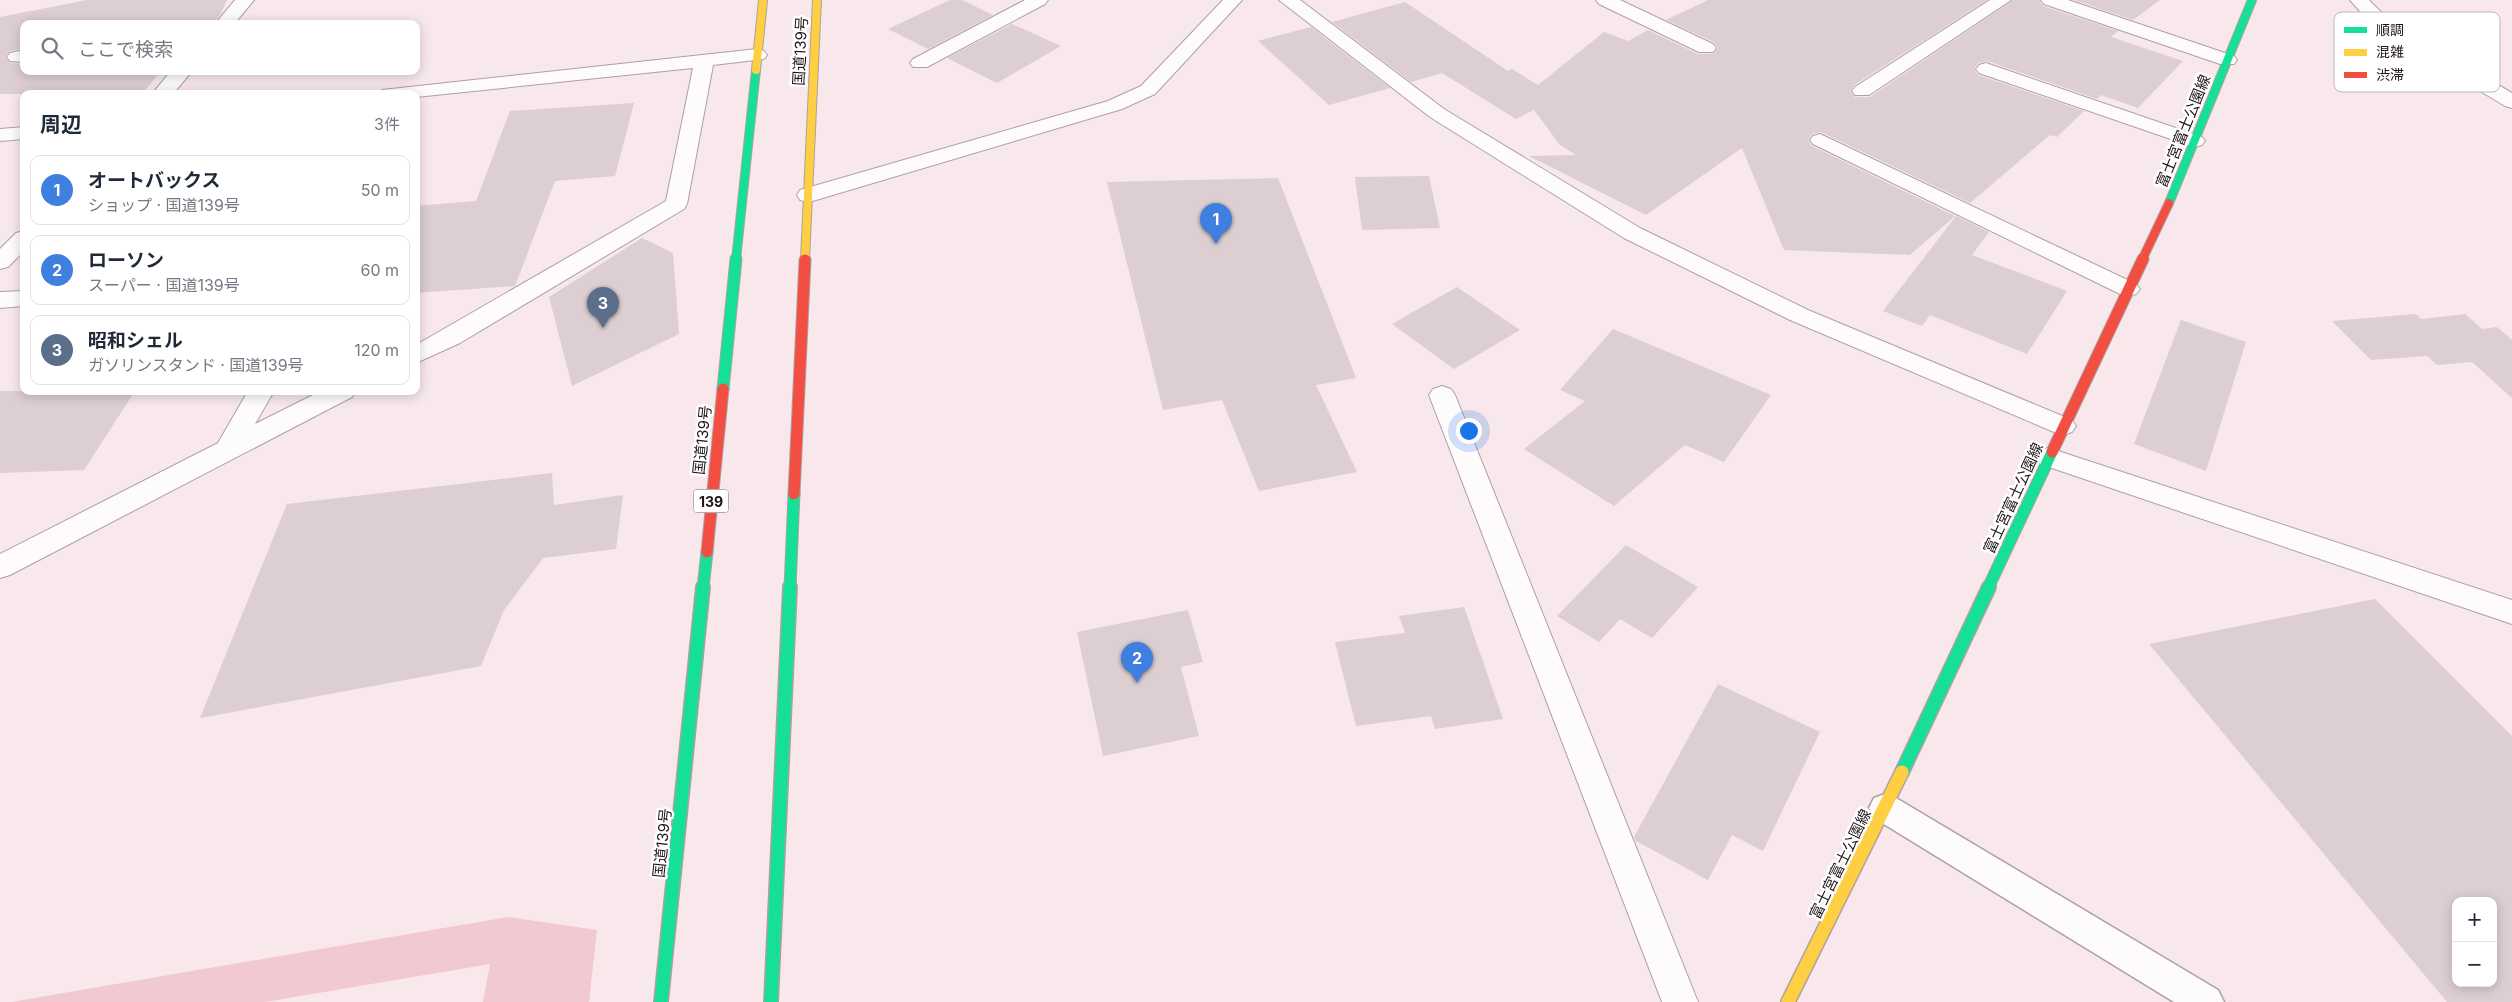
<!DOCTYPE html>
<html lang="ja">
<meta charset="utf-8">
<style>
body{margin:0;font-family:Inter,"Noto Sans JP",sans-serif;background:#f6f6f7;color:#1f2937}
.controls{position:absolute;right:15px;bottom:15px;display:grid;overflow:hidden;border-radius:10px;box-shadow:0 2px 12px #0003}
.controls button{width:45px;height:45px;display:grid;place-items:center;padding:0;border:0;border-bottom:1px solid #e0e1e3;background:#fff;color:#1f2937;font:25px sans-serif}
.you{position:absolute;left:1468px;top:430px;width:18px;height:18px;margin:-12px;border:4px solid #fff;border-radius:50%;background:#1a73e8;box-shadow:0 0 0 8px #1a73e833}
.badge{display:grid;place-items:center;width:32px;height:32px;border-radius:50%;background:#2563eb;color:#fff;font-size:16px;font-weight:700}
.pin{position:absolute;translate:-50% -41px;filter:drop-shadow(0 1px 2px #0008)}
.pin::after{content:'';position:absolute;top:26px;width:18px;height:15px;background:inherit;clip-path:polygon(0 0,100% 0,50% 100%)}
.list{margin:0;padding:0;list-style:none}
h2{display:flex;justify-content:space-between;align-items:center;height:65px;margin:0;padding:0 20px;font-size:21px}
h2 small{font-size:16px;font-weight:400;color:#747a83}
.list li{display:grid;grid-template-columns:32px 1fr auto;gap:15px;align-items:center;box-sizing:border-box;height:70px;margin:0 10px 10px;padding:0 10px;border:1px solid #e0e1e3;border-radius:10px}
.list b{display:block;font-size:19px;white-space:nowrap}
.list p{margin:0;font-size:16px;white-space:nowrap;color:#747a83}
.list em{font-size:16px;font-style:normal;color:#747a83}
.icon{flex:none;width:28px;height:28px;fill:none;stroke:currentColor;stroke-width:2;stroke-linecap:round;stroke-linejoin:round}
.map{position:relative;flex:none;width:2512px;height:1002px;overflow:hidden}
.search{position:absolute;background:#fff;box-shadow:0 2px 12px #0003;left:20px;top:20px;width:400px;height:55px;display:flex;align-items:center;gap:12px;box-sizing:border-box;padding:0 18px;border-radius:10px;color:#747a83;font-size:19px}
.panel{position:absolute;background:#fff;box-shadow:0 2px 12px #0003;left:20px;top:90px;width:400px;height:305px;border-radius:10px}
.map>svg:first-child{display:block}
.green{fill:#f1c9d3}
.building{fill:#dcced1;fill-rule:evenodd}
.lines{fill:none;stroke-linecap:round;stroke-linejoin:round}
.lane-casing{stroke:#ada0a3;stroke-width:3}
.street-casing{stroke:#ada0a3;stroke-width:2}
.fast-far2-casing{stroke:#ada0a3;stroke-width:10}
.fast-far1-casing{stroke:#ada0a3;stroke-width:13}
.fast-casing{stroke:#ada0a3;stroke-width:16}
.slow-far1-casing{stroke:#ada0a3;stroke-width:10}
.slow-casing{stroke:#ada0a3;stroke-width:16}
.jam-far1-casing{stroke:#ada0a3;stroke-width:10}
.jam-casing{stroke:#ada0a3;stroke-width:13}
.lane{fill:#fefbfc;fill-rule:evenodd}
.street{fill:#fefbfc;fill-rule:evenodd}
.fast-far2{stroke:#16e098;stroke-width:8}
.fast-far1{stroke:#16e098;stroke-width:11}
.fast{stroke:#16e098;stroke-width:13}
.slow-far1{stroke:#ffcf43;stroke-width:8}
.slow{stroke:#ffcf43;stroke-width:13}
.jam-far1{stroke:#f24e42;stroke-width:8}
.jam{stroke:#f24e42;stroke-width:11}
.labels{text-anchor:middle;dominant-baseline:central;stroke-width:5;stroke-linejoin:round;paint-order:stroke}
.shield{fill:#fff;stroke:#635a5d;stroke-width:1}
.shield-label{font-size:14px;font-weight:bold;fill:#201417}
.street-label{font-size:15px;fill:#201417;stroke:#fff}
.key{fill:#fff;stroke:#bcb8b9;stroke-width:1}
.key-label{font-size:14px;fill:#201417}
</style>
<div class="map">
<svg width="2512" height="1002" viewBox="0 0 2512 1002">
<rect width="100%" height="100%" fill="#f8e7eb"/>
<!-- green -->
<path class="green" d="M508,917L597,930L589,1002H483L490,964L265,1002H11Z"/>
<!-- building -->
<path class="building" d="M87,0H227L221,13L213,24H24V48L10,51L5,57L10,63L24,64V71H161L142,94H0V17Z
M950,0H962L993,15L928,49L888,29Z
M1708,0H1987L1854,85L1850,91L1855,97H1870L2013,0H2039L2043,6L2118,31L2111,37L2183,61L2138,108L2101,95L2097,99L1987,61L1978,63L1974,69L1978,75L2084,111L2057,137L2050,135L1970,203L1821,132L1812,134L1808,140L1812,146L1955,216L1910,255L1784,250L1742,148L1646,215L1529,156L1576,155L1560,145L1534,110L1516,119L1442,73L1411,82L1332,22L1405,2L1508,71L1512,69L1538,85L1604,32L1628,41L1648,30L1698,54H1713L1718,48L1714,42L1666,20Z
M2074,0H2160L2133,20Z
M1012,24L1061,46L997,83L947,58Z
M1311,27L1390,88L1329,105L1258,41Z
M634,103L615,176L555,181L515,286L416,293V206L476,201L510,111Z
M1429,176L1440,228L1362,230L1355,177Z
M1278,178L1356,378L1316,385L1357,472L1259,491L1222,400L1163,410L1107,182Z
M1956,216L1989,232L1972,255L2067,291L2027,354L1930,315L1922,326L1883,311Z
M642,238L673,253L679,334L572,386L549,297Z
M1457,287L1520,330L1454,369L1392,324Z
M2416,314L2421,319L2465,314L2482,329L2497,327L2512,340V398L2472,362L2437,365L2427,356L2371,360L2332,321Z
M2181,320L2246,342L2206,471L2134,444Z
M1613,329L1771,395L1724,462L1685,445L1614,506L1524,449L1585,401L1560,390Z
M0,391H135L84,470L0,473Z
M552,473L554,505L623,495L616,549L543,558L504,610L481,666L200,718L287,504Z
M1626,545L1698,587L1652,638L1620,619L1599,642L1557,616Z
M2375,599L2512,736V1002H2447L2149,644ZM2456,901H2493V983H2456Z
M1464,607L1503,719L1435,729L1431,716L1356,726L1335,642L1405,633L1399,616Z
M1188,610L1203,662L1181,667L1199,736L1103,756L1077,632Z
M1718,684L1820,732L1763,851L1732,835L1708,880L1636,841L1634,837Z"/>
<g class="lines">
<defs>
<path id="lane" d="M1885,794L1896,798L2218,990L2224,1002H2174L1874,818L1869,808L1874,798Z"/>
<path id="street" d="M235,0H254L234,24H215Z
M1025,0H1048L1045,4L927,67H913L910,63L913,59Z
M1223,0H1242L1155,94L1122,109L816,200L808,202L800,200L797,195L800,190L1108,101L1141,86Z
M1279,0H1300L1444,109L1640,228L1808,310L2072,420L2076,426L2072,432L2063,435L2054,432L1790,320L1624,238L1430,117Z
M1596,0H1620L1713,44L1716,48L1713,52H1699L1599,4Z
M1990,0H2011L1869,95H1855L1852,91L1855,87Z
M2041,0H2068L2234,56L2237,60L2234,64H2220L2044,4Z
M2350,0H2369L2388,19L2512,93V108L2505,106L2374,27Z
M757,49L764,51L767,55L764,59L713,65L687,204L684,209L460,343L416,363V345L666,201L693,68L416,97V94H379L382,90Z
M24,50V62L10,61L7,57L10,53Z
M1986,63L2202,137L2205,141L2202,145L2195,147L2188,145L1979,73L1976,69L1979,65Z
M171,71H192L173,94H152Z
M24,127V139L0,141V129Z
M1820,134L2136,284L2140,289L2136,294L2128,296L2120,294L1813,144L1810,140L1813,136Z
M24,231V251L8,267L0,269V249L16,233Z
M24,291V306L0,308V292Z
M1442,386L1451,389L1455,395L1698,1002H1662L1429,395L1433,389Z
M248,391H274L255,424L321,391H356L352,397L10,575L0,578V554L218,443Z
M2049,448L2512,600V624L2040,464L2036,457L2040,450Z"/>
<path id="fast-far2" d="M2169,203L2252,0
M736,260L756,70"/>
<path id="fast-far1" d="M723,389L736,259
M703,588L707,552
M790,588L794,494
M1988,588L2052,452"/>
<path id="fast" d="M1902,772L1989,587
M661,1002L703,587
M771,1002L790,587"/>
<path id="slow-far1" d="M756,70L763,0
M805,260L817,0"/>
<path id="slow" d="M1788,1002L1902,772"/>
<path id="jam-far1" d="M2142,260L2169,203"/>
<path id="jam" d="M2052,452L2143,259
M794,494L805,260
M707,552L723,389"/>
</defs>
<!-- lane casing -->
<use href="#lane" class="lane-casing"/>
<!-- street casing -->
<use href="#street" class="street-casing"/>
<!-- fast-far2 casing -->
<use href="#fast-far2" class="fast-far2-casing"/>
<!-- fast-far1 casing -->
<use href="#fast-far1" class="fast-far1-casing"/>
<!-- fast casing -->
<use href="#fast" class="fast-casing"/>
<!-- slow-far1 casing -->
<use href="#slow-far1" class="slow-far1-casing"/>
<!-- slow casing -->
<use href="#slow" class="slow-casing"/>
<!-- jam-far1 casing -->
<use href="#jam-far1" class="jam-far1-casing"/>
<!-- jam casing -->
<use href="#jam" class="jam-casing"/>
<!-- lane -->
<use href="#lane" class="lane"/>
<!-- street -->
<use href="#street" class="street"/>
<!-- fast-far2 -->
<use href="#fast-far2" class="fast-far2"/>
<!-- fast-far1 -->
<use href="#fast-far1" class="fast-far1"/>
<!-- fast -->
<use href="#fast" class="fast"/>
<!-- slow-far1 -->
<use href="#slow-far1" class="slow-far1"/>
<!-- slow -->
<use href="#slow" class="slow"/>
<!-- jam-far1 -->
<use href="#jam-far1" class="jam-far1"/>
<!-- jam -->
<use href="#jam" class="jam"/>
</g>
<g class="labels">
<!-- shield labels -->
<rect class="shield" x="693.5" y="489.5" width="35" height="23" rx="4"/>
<g class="shield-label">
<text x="711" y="501">139</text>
</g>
<!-- street labels -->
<g class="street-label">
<text transform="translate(800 51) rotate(-87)">国道139号</text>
<text transform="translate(2183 131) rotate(-68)">富士宮富士公園線</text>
<text transform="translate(702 440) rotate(-84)">国道139号</text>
<text transform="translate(2013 498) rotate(-65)">富士宮富士公園線</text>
<text transform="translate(662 843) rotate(-84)">国道139号</text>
<text transform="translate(1840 864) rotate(-64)">富士宮富士公園線</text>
</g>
</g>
<!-- legend -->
<rect x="2334" y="12" width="166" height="80" rx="8" class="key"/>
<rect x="2344" y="27" width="23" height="6" fill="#16e098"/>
<rect x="2344" y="49" width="23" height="7" fill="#ffcf43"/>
<rect x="2344" y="72" width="23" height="6" fill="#f24e42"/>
<g class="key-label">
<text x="2376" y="35">順調</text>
<text x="2376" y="57">混雑</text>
<text x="2376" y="80">渋滞</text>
</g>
</svg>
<div class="controls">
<button>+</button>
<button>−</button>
</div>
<div class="you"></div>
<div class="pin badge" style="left:1216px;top:244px;background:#3f7fe0">1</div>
<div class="pin badge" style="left:1137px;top:683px;background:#3f7fe0">2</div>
<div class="pin badge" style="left:603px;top:328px;background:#5c6f8a">3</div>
<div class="search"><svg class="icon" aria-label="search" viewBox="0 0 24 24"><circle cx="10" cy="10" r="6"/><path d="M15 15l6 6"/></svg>ここで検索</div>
<section class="panel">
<h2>周辺<small>3件</small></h2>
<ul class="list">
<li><span class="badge" style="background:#3f7fe0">1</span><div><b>オートバックス</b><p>ショップ · 国道139号</p></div><em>50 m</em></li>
<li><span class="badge" style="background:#3f7fe0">2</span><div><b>ローソン</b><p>スーパー · 国道139号</p></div><em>60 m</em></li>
<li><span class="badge" style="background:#5c6f8a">3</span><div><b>昭和シェル</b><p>ガソリンスタンド · 国道139号</p></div><em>120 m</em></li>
</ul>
</section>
</div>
